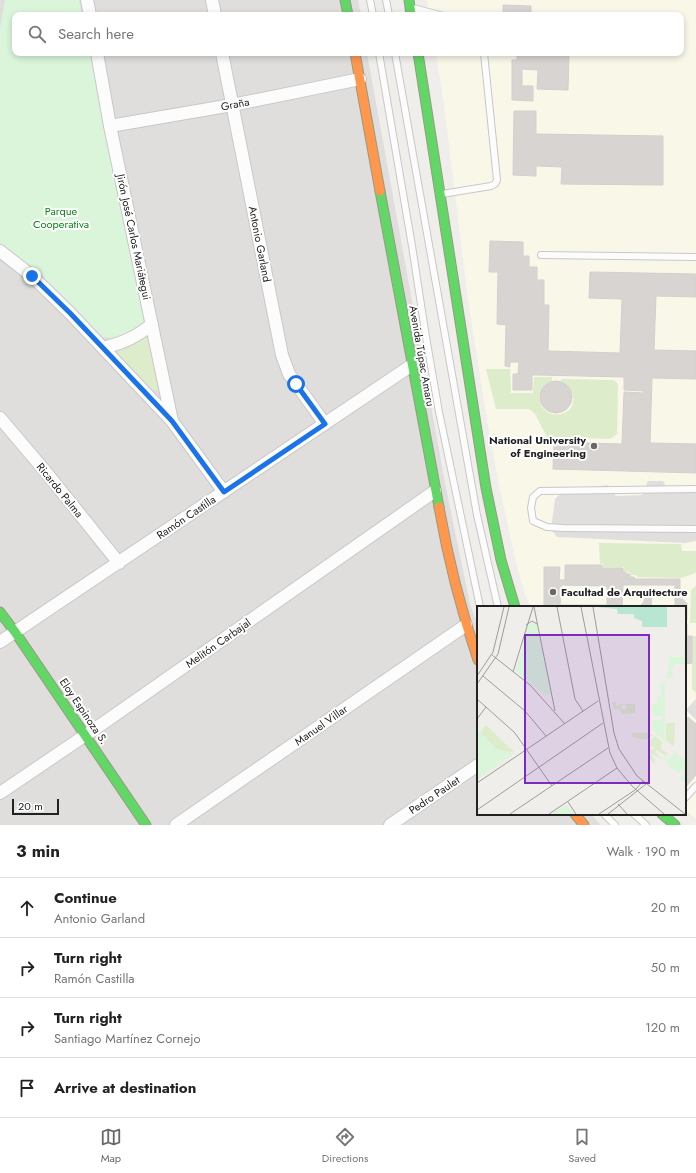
<!DOCTYPE html>
<meta charset="utf-8">
<style>
body{margin:0;font-family:Jost,sans-serif;background:#f6f6f6;color:#222}
.scale{position:absolute;left:12px;bottom:10px;width:47px;box-sizing:border-box;padding-left:4px;border:2px solid #222;border-top:0;font-size:11px;line-height:14px;white-space:nowrap;color:#222;-webkit-text-stroke:3px #fff;paint-order:stroke}
.stop{position:absolute;width:12px;height:12px;margin:-9px;border:3px solid #1a73e8;border-radius:50%;background:#fff}
.stop.end{background:#1a73e8;border-color:#fff;box-shadow:0 1px 4px #0008}
.list{margin:0;padding:0;list-style:none}
h2{display:flex;justify-content:space-between;align-items:center;height:52px;margin:0;padding:0 16px;font-size:17px}
h2 small{font-size:13px;font-weight:400;color:#767676}
.list li{display:grid;grid-template-columns:26px 1fr auto;gap:12px;align-items:center;box-sizing:border-box;height:60px;padding:0 16px;border-top:1px solid #e0e0e0}
.list b{display:block;font-size:15px;white-space:nowrap}
.list p{margin:0;font-size:13px;white-space:nowrap;color:#767676}
.list em{font-size:13px;font-style:normal;color:#767676}
.icon{flex:none;width:22px;height:22px;fill:none;stroke:currentColor;stroke-width:2;stroke-linecap:round;stroke-linejoin:round}
.map{position:relative;flex:none;width:696px;height:825px;overflow:hidden}
.search{position:absolute;background:#fff;box-shadow:0 2px 6px #0003;left:12px;right:12px;top:12px;height:44px;display:flex;align-items:center;gap:10px;box-sizing:border-box;padding:0 14px;border-radius:8px;color:#767676;font-size:15px}
.sheet{height:292px;background:#fff}
nav{display:flex;justify-content:space-around;align-items:center;box-sizing:border-box;height:56px;border-top:1px solid #e0e0e0;background:#fff;font-size:11px;color:#767676}
nav a{display:grid;justify-items:center;gap:2px}
nav .on{color:#6a6968}
.map>svg:first-child{display:block}
.residential{fill:#dfdedc}
.education{fill:#f8f7e8}
.grass{fill:#ddeccb}
.park{fill:#daf5da}
.parking{fill:#e0dfde}
.building{fill:#d7d4d2;stroke:#d3d0cc;fill-rule:evenodd}
.lines{fill:none;stroke-linecap:round;stroke-linejoin:round}
.lane-casing{stroke:#c9c8c7;stroke-width:8}
.street-casing{stroke:#c9c8c7;stroke-width:14}
.fast-casing{stroke:#999a82;stroke-width:11}
.slow-casing{stroke:#999a82;stroke-width:11}
.lane{stroke:#fdfcfc;stroke-width:6}
.street{stroke:#fdfcfc;stroke-width:12}
.fast{stroke:#63d668;stroke-width:9}
.slow{stroke:#ff974d;stroke-width:9}
.route{stroke:#1a73e8;stroke-width:5}
.poi-dot{fill:#6a6968;stroke:#fff;stroke-width:1.5}
.labels{text-anchor:middle;dominant-baseline:central;stroke-width:4;stroke-linejoin:round;paint-order:stroke}
.street-label{font-size:11px;fill:#222;stroke:#fff}
.park-label{font-size:11px;fill:#0c8416;stroke:#fff}
.poi-label{font-size:11px;font-weight:bold;fill:#222;stroke:#fff;text-anchor:end}
.inset-road{fill:none;stroke:#9e9c9b;stroke-width:1}
.view{fill:#7b2cbf;fill-opacity:0.15;stroke:#7b2cbf;stroke-width:2}
.inset-edge{fill:none;stroke:#222;stroke-width:2}
</style>
<div class="map">
<svg width="696" height="825" viewBox="0 0 696 825">
<rect width="100%" height="100%" fill="#f0eeeb"/>
<!-- residential -->
<path class="residential" d="M0,0H358L361,15H15V53H367L445,483L470,604L478,626V814H591L601,825H0Z"/>
<!-- education -->
<path class="education" d="M427,0H696V819L685,810V607H530L527,600L516,563L499,485L485,408L468,299L444,105L436,53H681V15H429Z"/>
<!-- grass -->
<path class="grass" d="M148,335L159,389L151,391L115,352L129,348Z
M486,369H510L511,393H533L534,377H552V381C530,390 540,419 561,414C578,411 577,388 561,382V379L614,380L618,384L617,434L610,439L547,437L535,414L529,409H496Z
M599,543L681,544L682,551H696V573L681,578L637,577L636,575H631V573L624,571V567H603V563L600,564Z
M696,586V623H690L691,590Z
M692,636H696V693L692,689Z"/>
<!-- park -->
<path class="park" d="M5,0H79L82,15H15V53H90L145,319L137,331L117,338L101,337L77,312L0,245V28Z"/>
<!-- parking -->
<path class="parking" d="M648,481H663L668,490L696,491V541L685,543L557,537L551,529L555,499L564,490L608,485L616,496L642,495Z
M696,699V720L686,710Z"/>
<!-- building -->
<path class="building" d="M503,5L531,6V15H503Z
M525,53L569,54L568,90L537,89L538,70L522,69V86H533V101L512,100V60H517V54H525Z
M514,111H536V134L663,136V185L561,184L562,167L536,166V176L513,175Z
M490,241L523,242V256H529V267H537V280H544V305H549L548,351L620,353L622,299L589,298L590,272L696,274V297L656,296L654,350L696,351V379L652,378L650,443L696,444V473L553,469L554,442L622,444L624,392L644,393V391L624,390V377L539,375H532V390H513V374H518L519,362H510V367L505,366L506,325L497,324L498,272H489Z
M540 397a16 16 0 1 1 32 0a16 16 0 1 1-32 0Z
M565,565H602V568H623V572H626V574H630V577H634L635,579H680V599H683V601H685V603H687V620H685V607H675V585H623L622,607H544V567H560L559,580H565ZM561,585L607,586V605H560Z
M644,592H652L651,607H639L644,602Z
M685,624H687V636H692V663L685,664Z
M688,717L696,724V775L685,788V721Z"/>
<g class="lines">
<defs>
<path id="lane" d="M370,0L373,15
M386,0L389,15
M413,8L440,15
M379,53L412,246L426,337L439,412L480,607
M395,53L477,515L498,607
M442,194L491,186L495,184L497,180L484,53
M541,255L696,257
M696,489L540,491L533,497L531,508L533,521L547,527L563,528L696,529
M685,798L696,786
M604,814L615,825
M634,814L646,825"/>
<path id="street" d="M87,0L90,15
M212,0L215,15
M97,53L110,126L172,421
M222,53L282,355L289,374L325,424
M110,126L232,105L360,79
M0,251L32,276L70,313L172,421L224,492
M103,348C122,343 137,337 152,324
M0,418L45,471L119,563
M0,642L412,365
M0,793L102,724L435,491
M176,825L466,625
M390,825L478,765"/>
<path id="fast" d="M345,0L348,15
M409,0L411,15
M418,53L486,488L501,560L515,607
M380,191L439,507
M0,612L15,632L146,825
M662,814L675,825"/>
<path id="slow" d="M355,53L380,191
M439,507C448,559 461,610 478,660
M575,814L584,825"/>
</defs>
<!-- lane casing -->
<use href="#lane" class="lane-casing"/>
<!-- street casing -->
<use href="#street" class="street-casing"/>
<!-- fast casing -->
<use href="#fast" class="fast-casing"/>
<!-- slow casing -->
<use href="#slow" class="slow-casing"/>
<!-- lane -->
<use href="#lane" class="lane"/>
<!-- street -->
<use href="#street" class="street"/>
<!-- fast -->
<use href="#fast" class="fast"/>
<!-- slow -->
<use href="#slow" class="slow"/>
</g>
<g class="lines">
<!-- route -->
<path class="route" d="M32,276L70,313L172,421L224,492L325,424L296,384"/>
</g>
<!-- markers -->
<g class="poi-dot">
<circle cx="594" cy="446" r="4"/>
<circle cx="553" cy="592" r="4"/>
</g>
<g class="labels">
<!-- street labels -->
<g class="street-label">
<text transform="translate(235 104) rotate(-11)">Graña</text>
<text transform="translate(134 237) rotate(78)">Jirón José Carlos Mariátegui</text>
<text transform="translate(260 244) rotate(79)">Antonio Garland</text>
<text transform="translate(422 356) rotate(80)">Avenida Túpac Amaru</text>
<text transform="translate(60 490) rotate(51)">Ricardo Palma</text>
<text transform="translate(186 517) rotate(-34)">Ramón Castilla</text>
<text transform="translate(218 643) rotate(-35)">Melitón Carbajal</text>
<text transform="translate(84 711) rotate(56)">Eloy Espinoza S.</text>
<text transform="translate(321 725) rotate(-35)">Manuel Villar</text>
<text transform="translate(434 795) rotate(-34)">Pedro Paulet</text>
</g>
<!-- park labels -->
<g class="park-label">
<text x="61" y="211">Parque<tspan x="61" dy="13">Cooperativa</tspan></text>
</g>
<!-- poi labels -->
<g class="poi-label">
<text x="586" y="440">National University<tspan x="586" dy="13">of Engineering</tspan></text>
<text x="561" y="592" text-anchor="start">Facultad de Arquitecture</text>
</g>
</g>
<!-- overview -->
<g transform="translate(477 606)">
<rect width="209" height="209" fill="#f0eeeb"/>
<path d="M135,96H139V100L147,97L144,101L147,104L150,101L148,98H158V107L146,108L142,103H137ZM189,117H198L197,141L189,134ZM9,119L38,147L19,143L3,126ZM155,127H170L176,129L170,133H162L156,131ZM178,130L186,137L183,140L185,144L191,147L189,150L180,144L178,146L186,154L175,148L179,159L172,153V144L177,143V141H171V135Z" fill="#ddeccb"/>
<path d="M54,17L60,19L74,87L69,90L38,64L46,43L50,20ZM207,27L209,58H198L194,63L197,69L194,73H190L192,51H207ZM182,77L188,78V136L175,124V114H185V110L175,109V98H180V91L185,90ZM0,123L19,143L38,147L0,174ZM198,146L209,156V178L203,173L208,167L204,164L201,167L188,156ZM89,199L97,208H74Z" fill="#daf5da"/>
<path d="M119,1H190V21H165V15L157,12V8H141L140,3Z" fill="#b7e6d2"/>
<path class="inset-road" d="M57,1L78,105M80,1L98,93L106,105M104,1L133,147L140,162L155,180L187,208M116,1L137,127L142,143L160,170L208,208M49,19L55,15L60,18M15,49L53,79L88,118M36,66L56,1M0,70L16,46L27,1M6,70L48,105L69,130M0,78L21,48L32,1M0,93L38,127L75,180M0,113L9,101M0,177L121,95M91,196L99,208M141,198L150,208M0,204L126,117M33,208L131,142M72,208L140,162M122,208L158,184L166,175M131,208L169,178"/>
<path class="view" d="M48,29H172V177H48Z"/>
<rect width="209" height="209" class="inset-edge"/>
</g>
</svg>
<div class="scale">20 m</div>
<div class="stop" style="left:296px;top:384px"></div>
<div class="stop end" style="left:32px;top:276px"></div>
<div class="search"><svg class="icon" aria-label="search" viewBox="0 0 24 24"><circle cx="10" cy="10" r="6"/><path d="M15 15l6 6"/></svg>Search here</div>
</div>
<section class="sheet">
<h2>3 min<small>Walk · 190 m</small></h2>
<ul class="list">
<li><svg class="icon" aria-label="ahead" viewBox="0 0 24 24"><path d="M12 20V5M6 11l6-6 6 6"/></svg><div><b>Continue</b><p>Antonio Garland</p></div><em>20 m</em></li>
<li><svg class="icon" aria-label="right" viewBox="0 0 24 24"><path d="M7 20v-9h11M14 6l5 5-5 5"/></svg><div><b>Turn right</b><p>Ramón Castilla</p></div><em>50 m</em></li>
<li><svg class="icon" aria-label="right" viewBox="0 0 24 24"><path d="M7 20v-9h11M14 6l5 5-5 5"/></svg><div><b>Turn right</b><p>Santiago Martínez Cornejo</p></div><em>120 m</em></li>
<li><svg class="icon" aria-label="arrive" viewBox="0 0 24 24"><path d="M6 21V4h12l-3 4 3 4H6"/></svg><div><b>Arrive at destination</b></div></li>
</ul>
</section>
<nav>
<a class="on"><svg class="icon" aria-label="map" viewBox="0 0 24 24"><path d="M3 6l6-2 6 2 6-2v14l-6 2-6-2-6 2zM9 4v14M15 6v14"/></svg>Map</a>
<a><svg class="icon" aria-label="directions" viewBox="0 0 24 24"><path d="M12 3l9 9-9 9-9-9zM9 14v-3h6M13 9l2 2-2 2"/></svg>Directions</a>
<a><svg class="icon" aria-label="saved" viewBox="0 0 24 24"><path d="M7 4h10v16l-5-4-5 4z"/></svg>Saved</a>
</nav>
